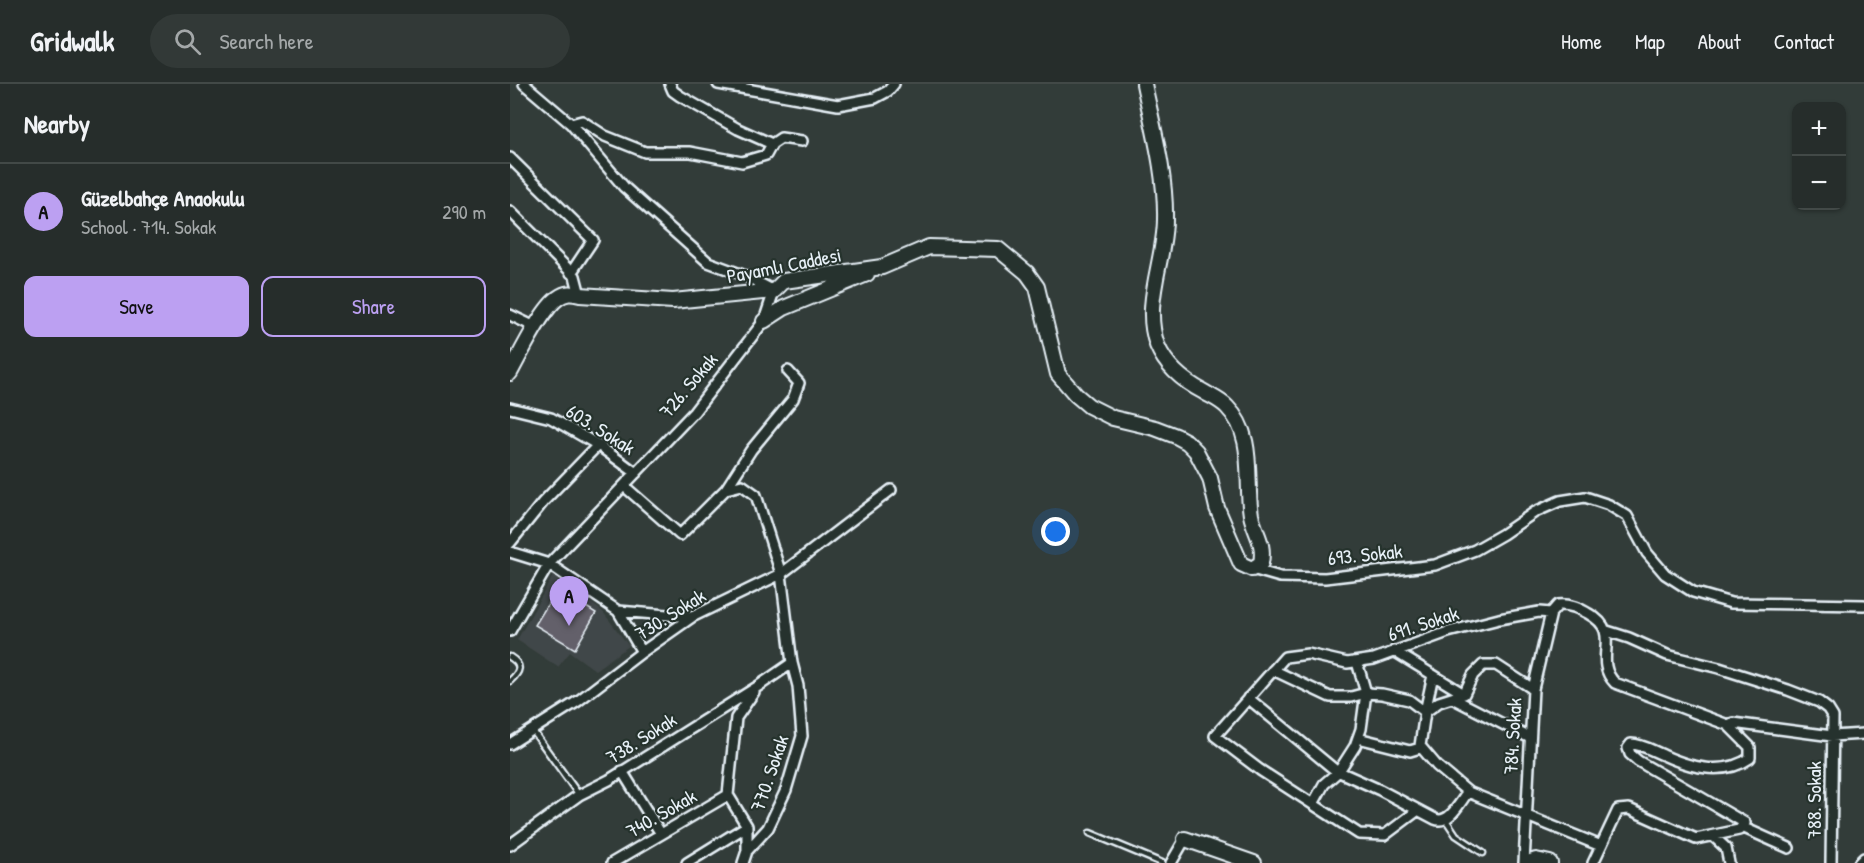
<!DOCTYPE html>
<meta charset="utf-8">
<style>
body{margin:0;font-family:"Patrick Hand",sans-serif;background:#323937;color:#f1f3f6}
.controls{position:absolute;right:18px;top:18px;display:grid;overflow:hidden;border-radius:12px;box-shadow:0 2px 4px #0004}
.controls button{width:54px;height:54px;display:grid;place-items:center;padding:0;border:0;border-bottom:2px solid #424947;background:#262d2b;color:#f1f3f6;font:30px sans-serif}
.you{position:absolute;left:546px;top:448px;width:21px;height:21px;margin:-15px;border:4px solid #fff;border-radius:50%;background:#1a73e8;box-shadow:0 0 0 9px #1a73e833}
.badge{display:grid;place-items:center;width:39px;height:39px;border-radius:50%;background:#bca0f2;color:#111;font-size:20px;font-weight:700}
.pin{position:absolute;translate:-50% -50px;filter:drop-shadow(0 2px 3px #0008)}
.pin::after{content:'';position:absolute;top:32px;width:21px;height:18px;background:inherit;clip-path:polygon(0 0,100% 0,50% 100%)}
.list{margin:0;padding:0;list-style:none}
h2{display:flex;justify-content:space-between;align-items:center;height:78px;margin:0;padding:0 24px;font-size:26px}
h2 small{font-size:20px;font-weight:400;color:#a4a8a9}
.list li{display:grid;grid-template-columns:39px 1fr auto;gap:18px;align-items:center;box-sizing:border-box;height:96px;padding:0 24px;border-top:2px solid #424947}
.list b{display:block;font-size:22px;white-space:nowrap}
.list p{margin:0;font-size:20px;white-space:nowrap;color:#a4a8a9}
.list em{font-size:20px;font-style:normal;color:#a4a8a9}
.actions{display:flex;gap:12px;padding:18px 24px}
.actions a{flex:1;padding:14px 0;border:2px solid #bca0f2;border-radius:12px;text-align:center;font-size:21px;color:#bca0f2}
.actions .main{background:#bca0f2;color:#111}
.icon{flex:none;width:33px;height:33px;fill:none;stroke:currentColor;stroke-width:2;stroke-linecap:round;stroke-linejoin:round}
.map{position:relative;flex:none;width:1354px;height:779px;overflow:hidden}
header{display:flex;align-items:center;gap:36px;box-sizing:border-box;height:84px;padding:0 30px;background:#262d2b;border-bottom:2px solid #424947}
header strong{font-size:28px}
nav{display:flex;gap:33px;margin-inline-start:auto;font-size:21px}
.search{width:420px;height:54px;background:#323937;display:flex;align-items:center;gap:15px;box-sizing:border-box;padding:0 21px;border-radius:33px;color:#a4a8a9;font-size:22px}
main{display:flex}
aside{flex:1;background:#262d2b}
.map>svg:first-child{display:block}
.built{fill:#414748}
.building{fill:#64606b;stroke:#e8f1f8;stroke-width:1.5}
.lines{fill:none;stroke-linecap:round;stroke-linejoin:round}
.lane-casing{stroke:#e8f1f8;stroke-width:9}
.street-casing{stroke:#e8f1f8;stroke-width:14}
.secondary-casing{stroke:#e8f1f8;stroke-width:18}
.lane{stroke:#26332d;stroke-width:4.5}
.street{stroke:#26332d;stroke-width:9}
.secondary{stroke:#26332d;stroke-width:14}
.labels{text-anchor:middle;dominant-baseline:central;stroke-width:4.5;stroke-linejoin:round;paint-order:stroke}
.street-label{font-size:20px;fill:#e8f1f8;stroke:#26332d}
</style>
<header>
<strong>Gridwalk</strong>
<div class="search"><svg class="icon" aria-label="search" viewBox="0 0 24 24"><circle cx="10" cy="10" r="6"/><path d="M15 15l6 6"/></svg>Search here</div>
<nav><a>Home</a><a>Map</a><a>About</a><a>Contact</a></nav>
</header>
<main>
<aside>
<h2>Nearby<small></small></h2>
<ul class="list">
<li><span class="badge">A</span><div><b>Güzelbahçe Anaokulu</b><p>School · 714. Sokak</p></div><em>290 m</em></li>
</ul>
<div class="actions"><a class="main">Save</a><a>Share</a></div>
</aside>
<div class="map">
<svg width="1354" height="779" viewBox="0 0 1354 779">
<rect width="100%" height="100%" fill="#323c39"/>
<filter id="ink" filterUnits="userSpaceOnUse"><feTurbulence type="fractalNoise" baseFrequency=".0167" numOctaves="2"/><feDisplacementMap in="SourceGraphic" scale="12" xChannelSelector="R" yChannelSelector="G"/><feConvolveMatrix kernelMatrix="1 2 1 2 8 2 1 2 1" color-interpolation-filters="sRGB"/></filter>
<g filter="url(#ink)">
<!-- built -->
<path class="built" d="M44,490L93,528L119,562L85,586L60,568L48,583L7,556Z"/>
<!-- building -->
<path class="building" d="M47,505L86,529L65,565L25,541Z"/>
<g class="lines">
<defs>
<path id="lane" d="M0,573C13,581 10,588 0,597
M23,647L69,711
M936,736L946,751L973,769
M580,749L652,779"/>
<path id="street" d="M208,0L328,21L365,14L378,7L384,0
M61,40L72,37L95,52L135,68H180L232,78L256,71L262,60L228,45L170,12L163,7L160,0
M262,60L271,54L292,57
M0,74L83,156L61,189
M0,127L65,192L70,211
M0,231L25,243
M0,324L41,334L88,361L126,389
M114,402L170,451L216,405L232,401L246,411L271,490L282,579L288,602L292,652L276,706L258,744L237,767
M216,405L241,366L283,315L289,299L278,287
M0,459L33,418L88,361
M0,468L39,480L108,527L182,533
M742,485L770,493L815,494L925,481L965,466L993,450L1025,428L1050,417L1075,413L1099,421L1117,432L1137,469L1155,490L1183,508L1221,519L1354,521
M108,527L132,568
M0,547L39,480L184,328L254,237L264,207L236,192L198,178L114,103L61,40L14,0
M1097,547L1119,554L1157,571L1209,584L1278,606L1309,618L1318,625L1323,633L1321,779
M884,567L954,610
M763,586L820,613H841L856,609L872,610L899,616L915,628L910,662L927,682L958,708L1091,762
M738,614L825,686L870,706L925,735C939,741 950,718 958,708
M944,615L1020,654
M915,628L929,618L954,610L963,591L973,581H986L1023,605
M915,628L923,591
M1218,641L1223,639L1322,652L1354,650
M848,654L900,667L910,664V662
M0,660L68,617L132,568L182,533L271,490L381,406
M112,687L151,750
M803,720L814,700L829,687L845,662L851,645L856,609L847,578
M907,727L875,751L849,750L750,686L705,652L775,573L798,570L837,579L864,575L938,548L989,535L1029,528L1041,529
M1232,743L1279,764
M1203,752L1216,764L1219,779
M0,761L69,711L99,696L247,603L282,579
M102,779L218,711
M177,779L237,742
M233,779L237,767V742L218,711L226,634L244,608
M661,779L675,755
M1014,779L1023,605L1041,529L1048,521C1060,520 1069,524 1079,530C1114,549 1081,575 1105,599L1218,641L1240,663V674C1213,693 1179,683 1153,671C1143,667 1132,660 1121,660L1118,664L1120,670L1128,677L1235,739L1229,746L1186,755L1119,725L1108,726L1083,779
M1349,779L1354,774"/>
<path id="secondary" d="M254,237L274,224L357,190
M0,289C10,271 32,225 48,214C56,208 62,209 70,211L163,217L264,207L274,197L372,183L419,163L488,165L517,189L527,203L548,290L566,311L579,322L603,334L645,344L666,352L677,358L686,367L700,394L707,424L731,480L742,485L751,479C755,458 745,450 741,431C735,395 746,352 717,323C710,316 702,313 694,308C673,297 656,283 647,261C632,219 655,176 655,135C656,90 643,44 634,0
M675,755L744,779
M1018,779L1026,776L1040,779"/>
</defs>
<!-- lane casing -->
<use href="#lane" class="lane-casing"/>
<!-- street casing -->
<use href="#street" class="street-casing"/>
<!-- secondary casing -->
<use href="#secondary" class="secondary-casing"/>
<!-- lane -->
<use href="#lane" class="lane"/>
<!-- street -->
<use href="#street" class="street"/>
<!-- secondary -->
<use href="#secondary" class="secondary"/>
</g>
</g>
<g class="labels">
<!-- street labels -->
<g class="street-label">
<text transform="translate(274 181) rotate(-11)">Payamlı Caddesi</text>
<text transform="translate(178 301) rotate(-50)">726. Sokak</text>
<text transform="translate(91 345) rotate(32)">603. Sokak</text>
<text transform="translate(855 470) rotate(-6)">693. Sokak</text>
<text transform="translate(160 530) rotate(-32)">730. Sokak</text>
<text transform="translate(913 539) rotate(-18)">691. Sokak</text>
<text transform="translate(1002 652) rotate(-87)">784. Sokak</text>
<text transform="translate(131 654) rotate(-32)">738. Sokak</text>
<text transform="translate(259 689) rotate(-71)">770. Sokak</text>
<text transform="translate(1303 716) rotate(-90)">788. Sokak</text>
<text transform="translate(151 729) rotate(-30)">740. Sokak</text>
</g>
</g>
</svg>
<div class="controls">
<button>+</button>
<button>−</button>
</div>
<div class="you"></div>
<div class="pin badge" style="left:59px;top:542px">A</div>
</div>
</main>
